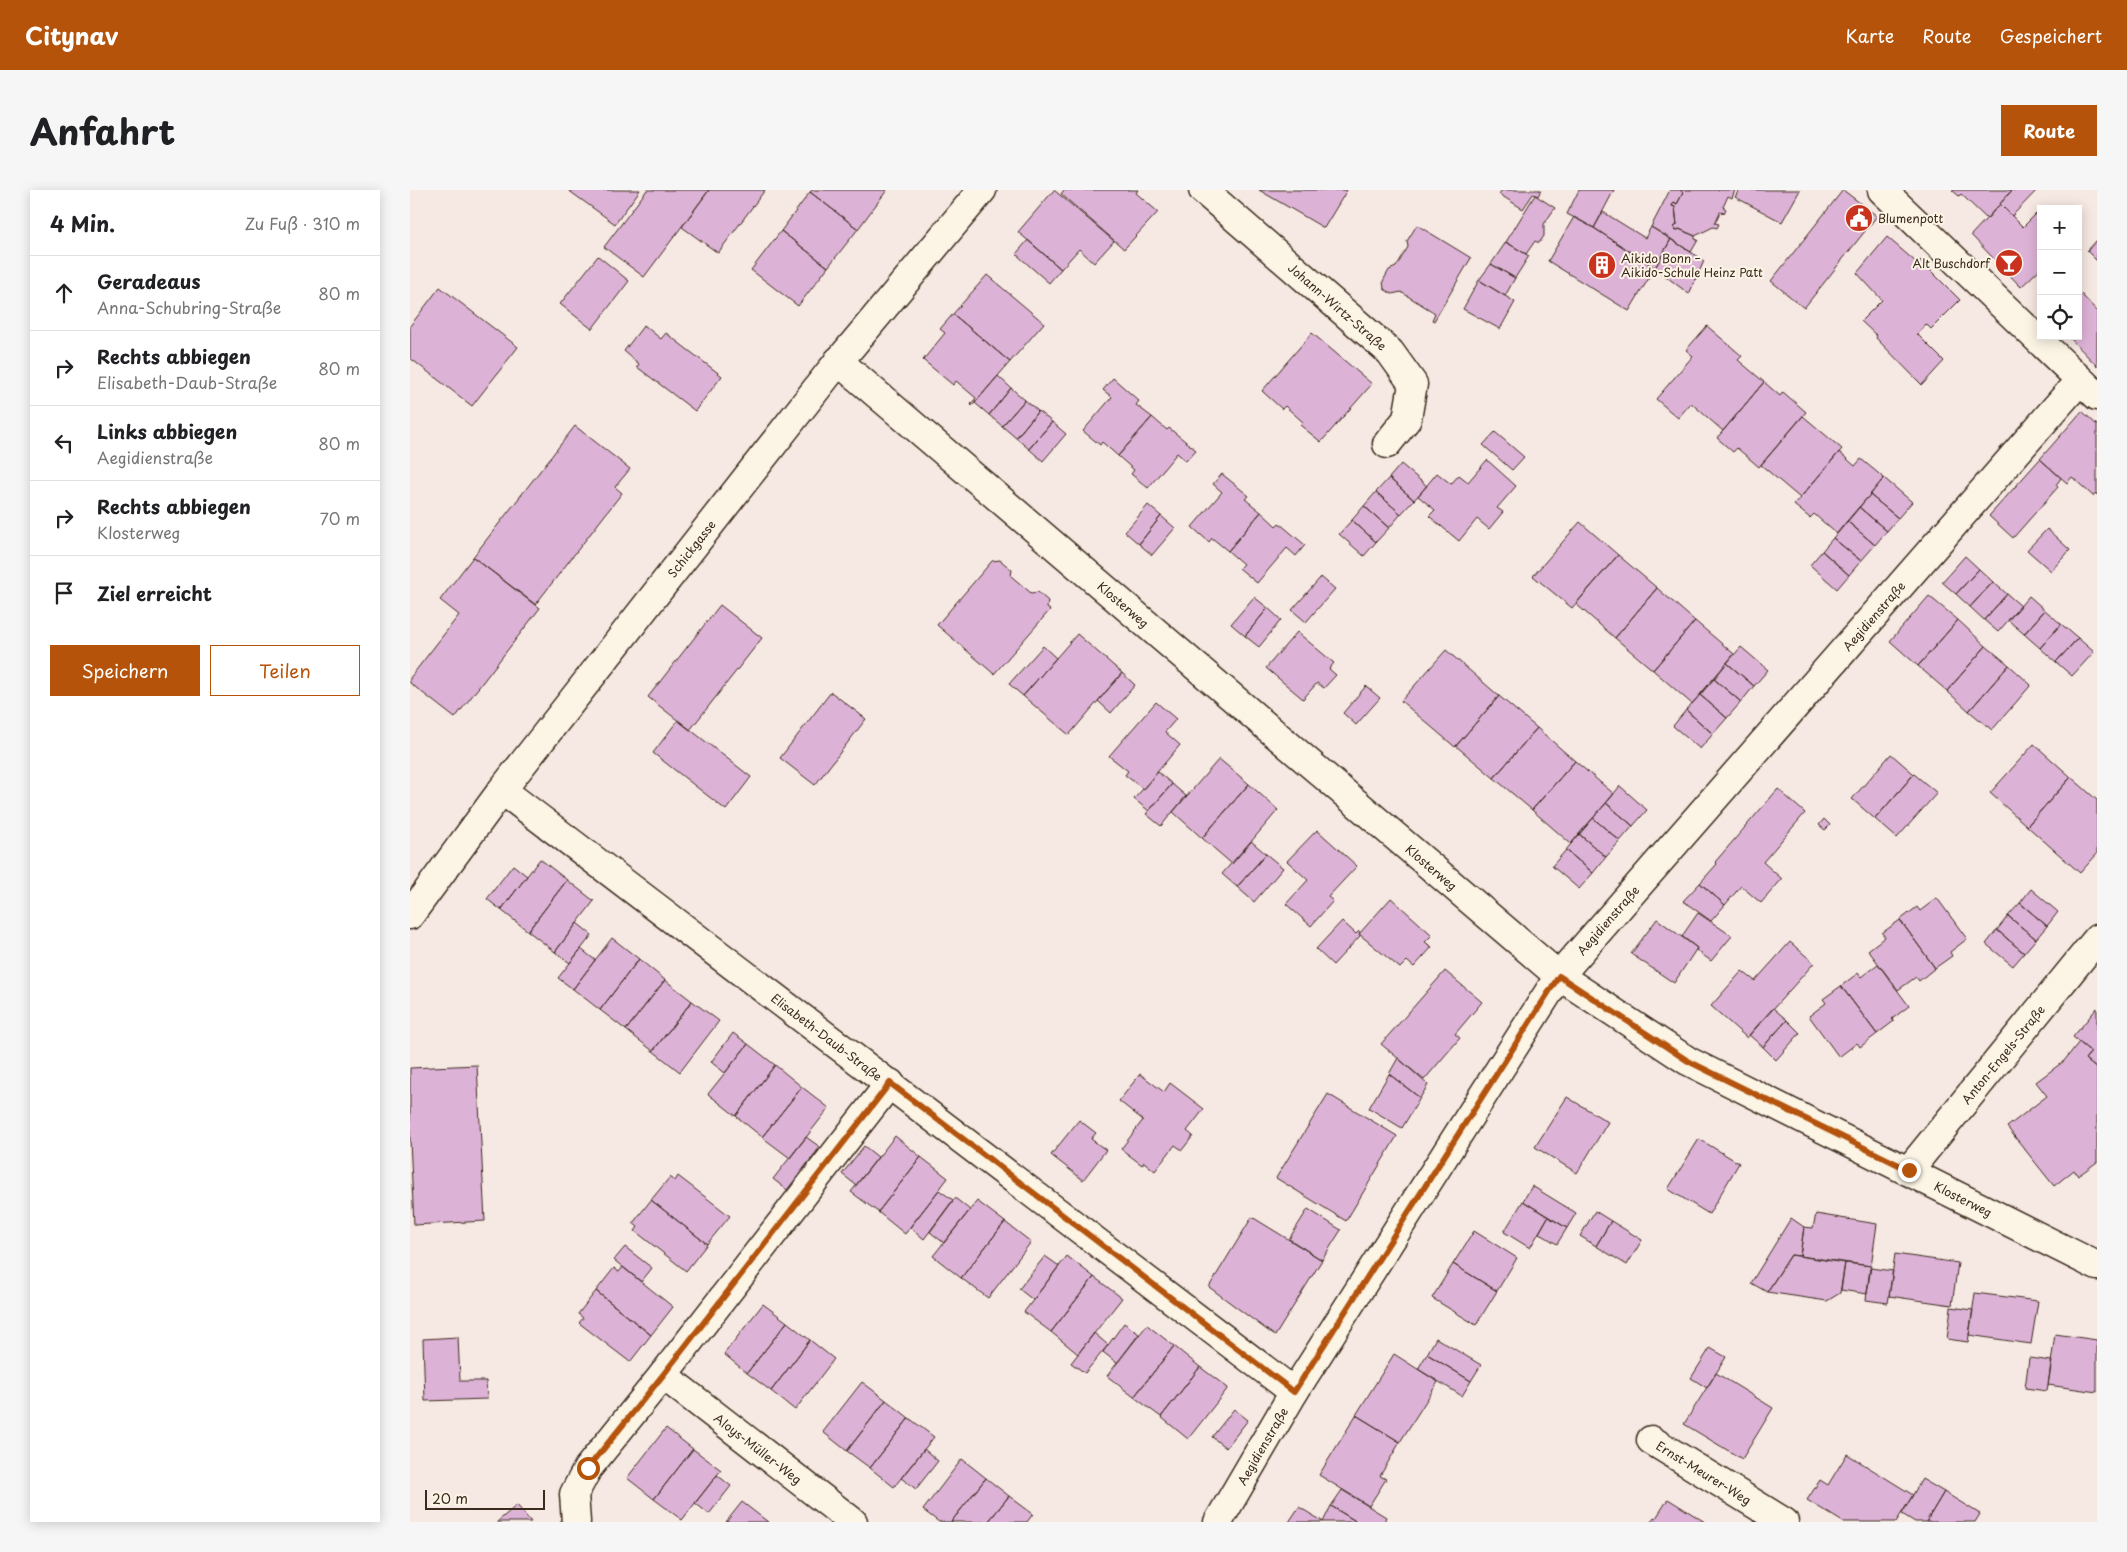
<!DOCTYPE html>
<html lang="de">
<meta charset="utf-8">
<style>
body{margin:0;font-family:"Playpen Sans",sans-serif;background:#f6f6f6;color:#202124}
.controls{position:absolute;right:15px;top:15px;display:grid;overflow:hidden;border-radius:0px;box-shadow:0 2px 12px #0003}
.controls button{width:45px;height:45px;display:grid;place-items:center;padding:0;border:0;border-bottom:1px solid #e0e0e0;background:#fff;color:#202124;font:25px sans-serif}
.scale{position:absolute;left:15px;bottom:12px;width:120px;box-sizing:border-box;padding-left:5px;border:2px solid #3b2a1e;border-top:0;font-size:14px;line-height:18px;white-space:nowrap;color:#3b2a1e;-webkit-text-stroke:4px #fcf5e5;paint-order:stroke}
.stop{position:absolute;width:15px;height:15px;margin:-11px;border:4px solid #b45309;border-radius:50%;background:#fff}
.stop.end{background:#b45309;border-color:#fff;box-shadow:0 1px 5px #0008}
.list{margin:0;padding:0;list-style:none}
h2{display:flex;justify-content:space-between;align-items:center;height:65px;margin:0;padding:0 20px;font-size:21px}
h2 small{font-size:16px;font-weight:400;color:#757577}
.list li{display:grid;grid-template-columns:32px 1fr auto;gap:15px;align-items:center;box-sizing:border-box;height:75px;padding:0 20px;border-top:1px solid #e0e0e0}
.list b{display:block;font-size:19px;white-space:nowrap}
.list p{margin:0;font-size:16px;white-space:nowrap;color:#757577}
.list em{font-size:16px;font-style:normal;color:#757577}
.actions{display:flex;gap:10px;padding:15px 20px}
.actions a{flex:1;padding:11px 0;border:1px solid #b45309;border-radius:0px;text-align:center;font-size:18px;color:#b45309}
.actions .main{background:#b45309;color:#fff}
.icon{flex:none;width:28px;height:28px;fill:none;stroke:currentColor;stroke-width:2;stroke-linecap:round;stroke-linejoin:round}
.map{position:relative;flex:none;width:1687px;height:1332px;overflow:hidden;border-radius:0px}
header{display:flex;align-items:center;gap:30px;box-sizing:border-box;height:70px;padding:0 25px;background:#b45309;color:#fff}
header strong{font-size:24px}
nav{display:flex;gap:28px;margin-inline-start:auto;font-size:18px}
.intro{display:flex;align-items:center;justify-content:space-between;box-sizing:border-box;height:120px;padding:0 30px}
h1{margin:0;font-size:35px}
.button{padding:12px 22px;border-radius:0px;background:#b45309;color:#fff;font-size:18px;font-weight:700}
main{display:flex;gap:30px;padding:0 30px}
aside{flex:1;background:#fff;border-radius:0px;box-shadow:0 2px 12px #0003}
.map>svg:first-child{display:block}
.building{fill:#ddb2d7;stroke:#3b2a1e}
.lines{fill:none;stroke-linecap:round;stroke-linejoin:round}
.minor-casing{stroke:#3b2a1e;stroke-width:31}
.minor{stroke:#fcf5e5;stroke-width:28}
.route{stroke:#b45309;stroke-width:6}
.labels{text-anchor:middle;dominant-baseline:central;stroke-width:4;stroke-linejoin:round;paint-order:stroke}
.poi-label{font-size:12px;fill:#3b2a1e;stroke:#fcf5e5;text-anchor:start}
.street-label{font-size:12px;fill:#3b2a1e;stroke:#fcf5e5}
</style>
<header>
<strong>Citynav</strong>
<nav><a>Karte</a><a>Route</a><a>Gespeichert</a></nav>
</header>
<div class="intro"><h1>Anfahrt</h1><a class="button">Route</a></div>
<main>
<aside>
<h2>4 Min.<small>Zu Fuß · 310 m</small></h2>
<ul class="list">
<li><svg class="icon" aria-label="ahead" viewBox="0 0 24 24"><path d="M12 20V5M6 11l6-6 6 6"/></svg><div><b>Geradeaus</b><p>Anna-Schubring-Straße</p></div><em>80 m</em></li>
<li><svg class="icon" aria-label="right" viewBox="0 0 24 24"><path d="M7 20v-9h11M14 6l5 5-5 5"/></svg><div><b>Rechts abbiegen</b><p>Elisabeth-Daub-Straße</p></div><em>80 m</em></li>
<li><svg class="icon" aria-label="left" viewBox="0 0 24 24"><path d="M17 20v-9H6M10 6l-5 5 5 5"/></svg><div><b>Links abbiegen</b><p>Aegidienstraße</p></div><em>80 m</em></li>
<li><svg class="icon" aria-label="right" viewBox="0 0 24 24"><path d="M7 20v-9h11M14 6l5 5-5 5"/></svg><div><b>Rechts abbiegen</b><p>Klosterweg</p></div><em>70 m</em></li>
<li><svg class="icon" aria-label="arrive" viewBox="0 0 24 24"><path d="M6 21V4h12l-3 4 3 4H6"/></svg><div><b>Ziel erreicht</b></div></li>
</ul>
<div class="actions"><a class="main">Speichern</a><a>Teilen</a></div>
</aside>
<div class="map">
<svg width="1687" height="1332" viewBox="0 0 1687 1332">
<rect width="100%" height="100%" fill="#f6e8e2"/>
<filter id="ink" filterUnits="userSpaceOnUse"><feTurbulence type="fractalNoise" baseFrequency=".02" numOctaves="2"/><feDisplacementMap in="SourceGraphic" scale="10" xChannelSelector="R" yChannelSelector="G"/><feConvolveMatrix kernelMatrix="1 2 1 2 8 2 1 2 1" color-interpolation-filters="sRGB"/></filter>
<g filter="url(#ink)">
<!-- building -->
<path class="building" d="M158,0H230L205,34Z
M237,0H299L234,87L194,57Z
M299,0H355L308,63L272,37Z
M402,0H477L448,39L400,2Z
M644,0L704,51L684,73L669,59L651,79L608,42Z
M654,0H728L726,3L748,22L714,59L651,4Z
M849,0H937L914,38Z
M1092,0H1131L1128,6L1123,4L1113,19L1089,4Z
M1169,0H1204L1184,38L1157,24Z
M1260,0H1270L1273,3L1267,14L1264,12L1262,16L1265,17L1267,35L1264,37L1266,41L1269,39L1285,46V49L1288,50L1281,62L1241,37Z
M1270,0H1325L1322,8L1318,6L1313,17L1316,19L1314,23L1310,22L1305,33L1309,34L1307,38L1303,37L1285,46L1269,39L1266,41L1264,37L1267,35L1265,17L1262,16L1264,12L1267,14L1273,3Z
M1329,0H1390L1372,32L1325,7Z
M1433,0L1467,26L1394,118L1361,91Z
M1542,0H1602L1577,29L1551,4L1549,6Z
M1602,0H1627L1602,26L1590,14Z
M400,2L448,39L418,77L371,41Z
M1125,5L1145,18L1134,34V46L1129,53L1125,51L1116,64L1096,52Z
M1590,14L1613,37L1631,19V78L1611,97L1561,45Z
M1193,22L1235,48L1241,37L1261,49L1245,78L1184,38Z
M1164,27L1184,38L1245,78L1219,121L1138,71Z
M1007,35L1061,68L1024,131L1022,130L1025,123L991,102L982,104L974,99L973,91L979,80L986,77L998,57L997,51Z
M371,41L418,77L388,116L341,80Z
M1477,47L1507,73L1510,70L1550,110L1521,139L1516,134L1507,144L1534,171L1512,195L1466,148L1467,146L1451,131L1472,110L1447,83Z
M1261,49L1294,71L1279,104L1245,78Z
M618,50L651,79L639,93L606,64Z
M1687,50V71L1677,61Z
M1096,52L1119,66L1105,88L1081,74Z
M188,66L219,91L182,139L150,114Z
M1081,74L1105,88L1095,106L1069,90Z
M577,85L634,133L600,172L543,124Z
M1069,90L1105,112L1090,139L1053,119Z
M30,97L108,157L62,216L0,168V136Z
M1671,104L1687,121V176L1658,146H1668V107Z
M543,124L600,172L562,216L561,214L566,208L546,191L543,195L513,170L535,143L530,139Z
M234,135L251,149L256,143L312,186L285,221L227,177L229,174L214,161Z
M1297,136L1332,166L1328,170L1354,192L1313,241L1281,213L1268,228L1246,209L1283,166L1276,160Z
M902,143L962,194L911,252L890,235L893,232L875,216L872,219L852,201Z
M588,186L601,198L579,225L565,213Z
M703,188L729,211L726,215L742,227L708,266L692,252L690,255L673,241L702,207L693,200Z
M1354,192L1370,206L1373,202L1396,222L1349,277L1327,258L1323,262L1307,248Z
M601,198L615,210L592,236L579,225Z
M615,210L628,221L606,248L592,236Z
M628,221L642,232L619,259L606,248Z
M1672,221L1687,235V305L1685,303L1683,306L1662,287L1657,293L1630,269Z
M1393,226L1432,259L1390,308L1351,275Z
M742,227L757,240L759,238L786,260L776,271L767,263L738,298L721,284L724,280L708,266Z
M642,232L656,244L633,271L619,259Z
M165,236L220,279L205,297L212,303L125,415L63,367Z
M1085,242L1114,267L1102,280L1073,255Z
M1429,262L1445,276L1451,269L1474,288L1427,344L1404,324L1400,328L1384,315Z
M1630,269L1651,288L1646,295L1648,297L1603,348L1579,326Z
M1077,270L1106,296L1087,318L1093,322L1079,339L1067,329L1049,351L1019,326L1025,320L1008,306L1027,283L1041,294L1049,285L1058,292Z
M991,274L1017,296L1004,310L979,288Z
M812,284L839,306L835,309L851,322L818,361L802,348L799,352L782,337L812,302L803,294Z
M979,288L1004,310L991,324L966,302Z
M1474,288L1502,312L1488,328L1460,305Z
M966,302L991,324L979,338L954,316Z
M1460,305L1488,328L1477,341L1449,317Z
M738,315L751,326L729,354L715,342Z
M954,316L979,338L966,352L942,330Z
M1449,317L1477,341L1465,355L1437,331Z
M851,322L866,336L869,333L895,355L886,366L877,358L847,393L829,378L833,374L818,361Z
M751,326L765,338L742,365L729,354Z
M942,330L966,352L954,366L929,344Z
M1437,331L1465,355L1451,371L1423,348Z
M1170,332L1208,365L1162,418L1123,386Z
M1637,339L1660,360L1641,381L1617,360Z
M1423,348L1451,371L1439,385L1412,361Z
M1412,361L1439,385L1427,399L1400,375Z
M1208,365L1247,398L1205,448L1166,414Z
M1555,366L1569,379L1546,404L1532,392Z
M63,367L130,418L45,528L0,493V488L49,425L30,410Z
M590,370L602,380L601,386L621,403L628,402L638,411L637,418L640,420L584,484L527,435L582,371Z
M1569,379L1583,392L1560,417L1546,404Z
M911,387L925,399L896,432L882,420Z
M1583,392L1597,404L1574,430L1560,417Z
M1247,398L1285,431L1243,480L1205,448Z
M1597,404L1611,416L1588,442L1574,430Z
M1519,406L1548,430L1508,476L1480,451Z
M1619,406L1635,420L1614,444L1598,430Z
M844,407L858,418L835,446L821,434Z
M310,415L352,448L280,540L238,507Z
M858,418L871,430L849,457L835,446Z
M1635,420L1651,434L1630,458L1614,444Z
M1548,430L1576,456L1537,501L1508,476Z
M1285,431L1324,464L1282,514L1243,480Z
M1651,434L1668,448L1646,472L1630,458Z
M887,442L924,473L919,479L926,485L914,498L907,493L893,509L856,478Z
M667,444L712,483L659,545L613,506Z
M1668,448L1684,462L1662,486L1646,472Z
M633,456L646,468L613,506L599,494Z
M1576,456L1599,475L1559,521L1537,501Z
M1331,457L1358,480L1344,496L1317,473Z
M1036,460L1089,506L1045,557L991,511Z
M1317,473L1344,496L1331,512L1304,489Z
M1599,475L1621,495L1582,540L1559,521Z
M712,483L725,495L701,523L688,511Z
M1304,489L1331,512L1317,528L1290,505Z
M956,496L970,508L946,535L933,523Z
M421,502L456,529L405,595L370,568Z
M1290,505L1317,528L1303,544L1276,520Z
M1089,506L1127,538L1084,588L1046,556Z
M746,512L766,529L755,542L770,555L733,599L715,585L718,581L699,566Z
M1276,520L1303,544L1290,559L1263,536Z
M268,530L341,587L316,620L243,563Z
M1127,538L1165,571L1122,620L1084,588Z
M1624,554L1661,587L1617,636L1580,603Z
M1481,564L1504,584L1465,629L1442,609Z
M809,569L839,594L792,648L763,622Z
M1165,571L1204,604L1161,654L1122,620Z
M748,582L762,594L739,621L724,609Z
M1504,584L1527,603L1487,648L1465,629Z
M1661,587L1687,610V664L1670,683L1617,636Z
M762,594L776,606L751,636L736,624Z
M839,594L868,620L822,674L792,648Z
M1210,596L1237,620L1223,636L1196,613Z
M1368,599L1395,623L1353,672L1372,689L1351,713L1331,696L1315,715L1290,693L1307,674L1305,672Z
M1196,613L1223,636L1210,651L1183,628Z
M1183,628L1210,651L1196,667L1169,644Z
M1414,629L1420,635L1415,640L1409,635Z
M907,640L947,676L918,707L923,711L901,736L876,714L898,690L877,671Z
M1169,644L1196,667L1183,683L1156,660Z
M841,651L856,664L827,697L812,684Z
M1156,660L1183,683L1169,699L1142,676Z
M856,664L873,678L844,712L827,697Z
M130,669L157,690L118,741L91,720Z
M103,675L117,686L91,720L77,709Z
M157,690L184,711L145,762L118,741Z
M1290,693L1315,715L1301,731L1273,711Z
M1621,699L1648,722L1637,736L1610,713Z
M981,708L1022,745L1015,752L1022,757L1004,777L997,771L990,778L949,744Z
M1527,708L1557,749L1540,762L1542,766L1525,778L1490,730L1507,717L1510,721Z
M1610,713L1637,736L1626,749L1598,726Z
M1288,723L1322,746L1301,771L1286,760L1287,758L1272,746Z
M1598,726L1626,749L1614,763L1587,740Z
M1247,729L1287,758L1264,793L1221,764Z
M1490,730L1525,778L1509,791L1506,787L1488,800L1458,760L1475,747L1472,743Z
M932,731L946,744L949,741L950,746L923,775L906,759Z
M167,733L182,745L160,773L145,762Z
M1587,740L1614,763L1603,776L1576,754Z
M202,748L229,769L190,820L163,799Z
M1380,752L1404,773L1337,848L1301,816L1332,781L1345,791Z
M171,759L185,770L163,799L148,788Z
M229,769L255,790L216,840L190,820Z
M1468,774L1499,816L1482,829L1484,831L1467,844L1431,796L1448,783L1451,787Z
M1035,781L1072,812L1045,844L1050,848L1014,890L971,854Z
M255,790L282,811L243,861L216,840Z
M1431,796L1467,844L1450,857L1447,853L1429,867L1399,826L1416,813L1413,809Z
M282,811L309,831L270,882L243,861Z
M1363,818L1377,830L1353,857L1339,845Z
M1687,818V879L1675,869L1681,862L1663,847Z
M1377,830L1390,843L1366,870L1353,857Z
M323,843L338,854L315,883L301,872Z
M1669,852L1681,862L1675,869L1687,879V972L1668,986L1664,980L1644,996L1597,937L1637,906L1626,892L1654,871Z
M338,854L365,875L326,926L298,904Z
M988,868L1018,895L1010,908L979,884Z
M67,875L75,1031L4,1035L0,950V878Z
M365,875L392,897L352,947L326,926Z
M730,884L754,902L760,893L794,919L777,941L783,946L772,960L765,955L745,981L734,972L732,975L711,959L733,930L709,911Z
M979,884L1010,908L992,938L959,918Z
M392,897L419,918L380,968L352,947Z
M918,904L987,946L936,1031L866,988Z
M1157,907L1198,932L1167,983L1125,957Z
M669,930L686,943L681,949L696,960L673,990L641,965Z
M485,946L511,967L468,1022L441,1002Z
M396,947L410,957L377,1000L363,989Z
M1289,949L1329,973L1299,1024L1258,999Z
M454,956L468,967L446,995L432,984Z
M511,967L538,988L495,1044L468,1022Z
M268,986L320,1026L297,1054L241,1010L260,987L265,991Z
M1122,996L1166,1023L1157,1038L1113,1011Z
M529,1000L543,1010L514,1049L500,1037Z
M545,1008L560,1020L534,1053L520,1042Z
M241,1010L297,1054L276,1081L225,1041L228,1037L223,1033Z
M567,1011L595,1032L551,1088L523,1066Z
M1113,1011L1138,1027L1120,1058L1094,1042Z
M898,1019L931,1040L912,1070L879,1049Z
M1185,1021L1201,1031L1186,1056L1170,1046Z
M1406,1024L1467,1034L1461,1076L1390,1066L1394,1037L1403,1038Z
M842,1027L912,1070L865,1146L799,1097Z
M1138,1027L1157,1038L1147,1054L1129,1043Z
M1381,1028L1394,1037L1390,1066L1381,1065L1357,1102L1341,1093Z
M1201,1031L1232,1050L1217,1075L1186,1056Z
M595,1032L621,1052L578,1108L551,1088Z
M1064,1041L1107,1068L1087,1101L1043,1074Z
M215,1057L242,1078L231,1092L204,1070Z
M1485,1064L1548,1073L1542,1115L1479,1106Z
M1381,1065L1435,1073L1430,1103L1417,1111L1357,1102Z
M635,1066L649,1076L623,1110L609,1099Z
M657,1066L684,1087L641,1142L614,1122Z
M1435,1073L1461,1076L1457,1104L1431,1100Z
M1043,1074L1087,1101L1066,1135L1022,1108Z
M213,1077L263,1117L241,1145L186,1101L204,1078L209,1082Z
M1460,1078L1483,1081L1478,1113L1456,1110Z
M684,1087L712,1108L668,1164L641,1142Z
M186,1101L241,1145L220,1172L169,1133L173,1128L168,1124Z
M1565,1103L1628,1111L1621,1154L1559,1145Z
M353,1114L377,1132L337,1183L314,1164Z
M1541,1117L1563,1120L1558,1152L1537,1149Z
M377,1132L400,1150L361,1201L337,1183Z
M714,1133L729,1144L707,1173L693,1162Z
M737,1135L764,1156L724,1207L697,1186Z
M684,1143L698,1155L675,1183L661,1173Z
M1645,1144L1687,1150V1202L1638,1195Z
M48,1147L50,1191H76L77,1209L15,1211L13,1149Z
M1026,1148L1071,1175L1061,1191L1017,1164Z
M400,1150L424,1169L385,1220L361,1201Z
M764,1156L790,1177L751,1227L724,1207Z
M1300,1158L1316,1167L1297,1198L1281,1188Z
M984,1164L1028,1192L990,1252L946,1225Z
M1017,1164L1061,1191L1052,1206L1008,1179Z
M1619,1168L1642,1171L1637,1201L1615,1198Z
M790,1177L818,1198L778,1249L751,1227Z
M1306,1183L1363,1218L1332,1269L1274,1234Z
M452,1192L476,1210L437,1261L413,1242Z
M476,1210L499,1228L460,1278L437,1261Z
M824,1219L838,1230L816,1258L802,1247Z
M946,1225L990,1252L970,1286L976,1289L959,1316L909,1285Z
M499,1228L524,1247L484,1297L460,1278Z
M256,1238L283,1259L244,1309L217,1288Z
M283,1259L311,1280L272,1330L244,1309Z
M514,1259L528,1271L506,1299L491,1288Z
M1437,1264L1503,1305L1486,1332H1433L1397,1310L1410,1290L1418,1295Z
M552,1269L576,1288L541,1332H529L513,1320Z
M307,1285L321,1296L299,1324L285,1313Z
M576,1288L599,1306L578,1332H541Z
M1512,1289L1534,1302L1516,1332H1505L1492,1324Z
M932,1300L976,1327L974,1332H947L921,1316Z
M1534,1302L1570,1324L1565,1332H1516Z
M599,1306L623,1324L617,1332H578Z
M1258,1309L1295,1332H1241L1244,1327L1246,1328Z
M332,1312L358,1332H316Z
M107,1315L121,1332H87Z
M921,1316L947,1332H913Z
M889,1317L912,1331L913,1332H879Z"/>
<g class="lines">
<defs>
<g id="minor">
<path id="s1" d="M793,0L980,162L1003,194L997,229L977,254"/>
<path d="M1472,0L1687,206"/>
<path id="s2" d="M428,171L1149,786L1278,871L1687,1076"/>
<path id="s3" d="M92,600L884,1202"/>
<path id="s4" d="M0,725L92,600L419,183L572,0"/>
<path id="s5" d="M1499,980L1687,749"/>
<path id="s6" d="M253,1185L443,1332"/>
<path id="s7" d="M1241,1250L1374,1332"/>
<path d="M166,1332L164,1304L178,1278L253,1185L480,893"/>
<path id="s8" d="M808,1332L884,1202L1149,786L1670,190"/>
</g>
</defs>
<!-- minor casing -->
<use href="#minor" class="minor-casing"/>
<!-- minor -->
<use href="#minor" class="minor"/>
</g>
</g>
<g class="lines" filter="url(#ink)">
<!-- route -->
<path class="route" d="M178,1278L253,1185L480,893L884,1202L1149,786L1278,871L1499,980"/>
</g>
<!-- icons -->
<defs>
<symbol id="civic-disc" viewBox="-11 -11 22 22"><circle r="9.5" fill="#c8321e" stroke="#fcf5e5"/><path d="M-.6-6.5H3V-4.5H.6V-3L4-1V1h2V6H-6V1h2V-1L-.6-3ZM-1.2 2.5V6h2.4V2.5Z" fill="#fff"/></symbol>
<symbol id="bar-disc" viewBox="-11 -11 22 22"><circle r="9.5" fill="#c8321e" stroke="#fcf5e5"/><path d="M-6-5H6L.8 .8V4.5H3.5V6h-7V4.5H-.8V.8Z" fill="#fff"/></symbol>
<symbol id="building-disc" viewBox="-11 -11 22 22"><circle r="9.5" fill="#c8321e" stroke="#fcf5e5"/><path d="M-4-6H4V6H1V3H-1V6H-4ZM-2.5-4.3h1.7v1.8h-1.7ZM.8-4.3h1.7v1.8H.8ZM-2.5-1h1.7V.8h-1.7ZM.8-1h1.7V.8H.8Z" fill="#fff"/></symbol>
</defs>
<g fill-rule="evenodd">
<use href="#civic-disc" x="1433" y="12" width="32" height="32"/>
<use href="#bar-disc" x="1583" y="57" width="32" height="32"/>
<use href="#building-disc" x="1176" y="59" width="32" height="32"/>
</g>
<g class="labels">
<!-- poi labels -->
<g class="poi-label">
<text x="1468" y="28">Blumenpott</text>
<text x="1211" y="68">Aikido Bonn –<tspan x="1211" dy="14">Aikido-Schule Heinz Patt</tspan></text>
<text x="1580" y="73" text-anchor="end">Alt Buschdorf</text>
</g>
<!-- street labels -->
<g class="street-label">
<text stroke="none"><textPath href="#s1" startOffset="178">Johann-Wirtz-Straße</textPath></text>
<text stroke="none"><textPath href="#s4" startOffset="462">Schickgasse</textPath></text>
<text stroke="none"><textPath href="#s2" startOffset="375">Klosterweg</textPath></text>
<text stroke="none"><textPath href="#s8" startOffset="1122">Aegidienstraße</textPath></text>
<text stroke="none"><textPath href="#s2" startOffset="780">Klosterweg</textPath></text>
<text stroke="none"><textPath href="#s8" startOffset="718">Aegidienstraße</textPath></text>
<text stroke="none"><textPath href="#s3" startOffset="408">Elisabeth-Daub-Straße</textPath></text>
<text stroke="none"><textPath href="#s5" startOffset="149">Anton-Engels-Straße</textPath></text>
<text stroke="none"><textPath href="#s2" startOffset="1410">Klosterweg</textPath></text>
<text stroke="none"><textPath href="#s8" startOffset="88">Aegidienstraße</textPath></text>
<text stroke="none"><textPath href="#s6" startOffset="120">Aloys-Müller-Weg</textPath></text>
<text stroke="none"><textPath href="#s7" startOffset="62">Ernst-Meurer-Weg</textPath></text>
</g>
</g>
</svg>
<div class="controls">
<button>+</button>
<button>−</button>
<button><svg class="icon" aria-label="locate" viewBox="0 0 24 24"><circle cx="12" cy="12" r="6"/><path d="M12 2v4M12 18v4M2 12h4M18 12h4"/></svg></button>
</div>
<div class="scale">20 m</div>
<div class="stop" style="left:178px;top:1278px"></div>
<div class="stop end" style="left:1499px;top:980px"></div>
</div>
</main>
